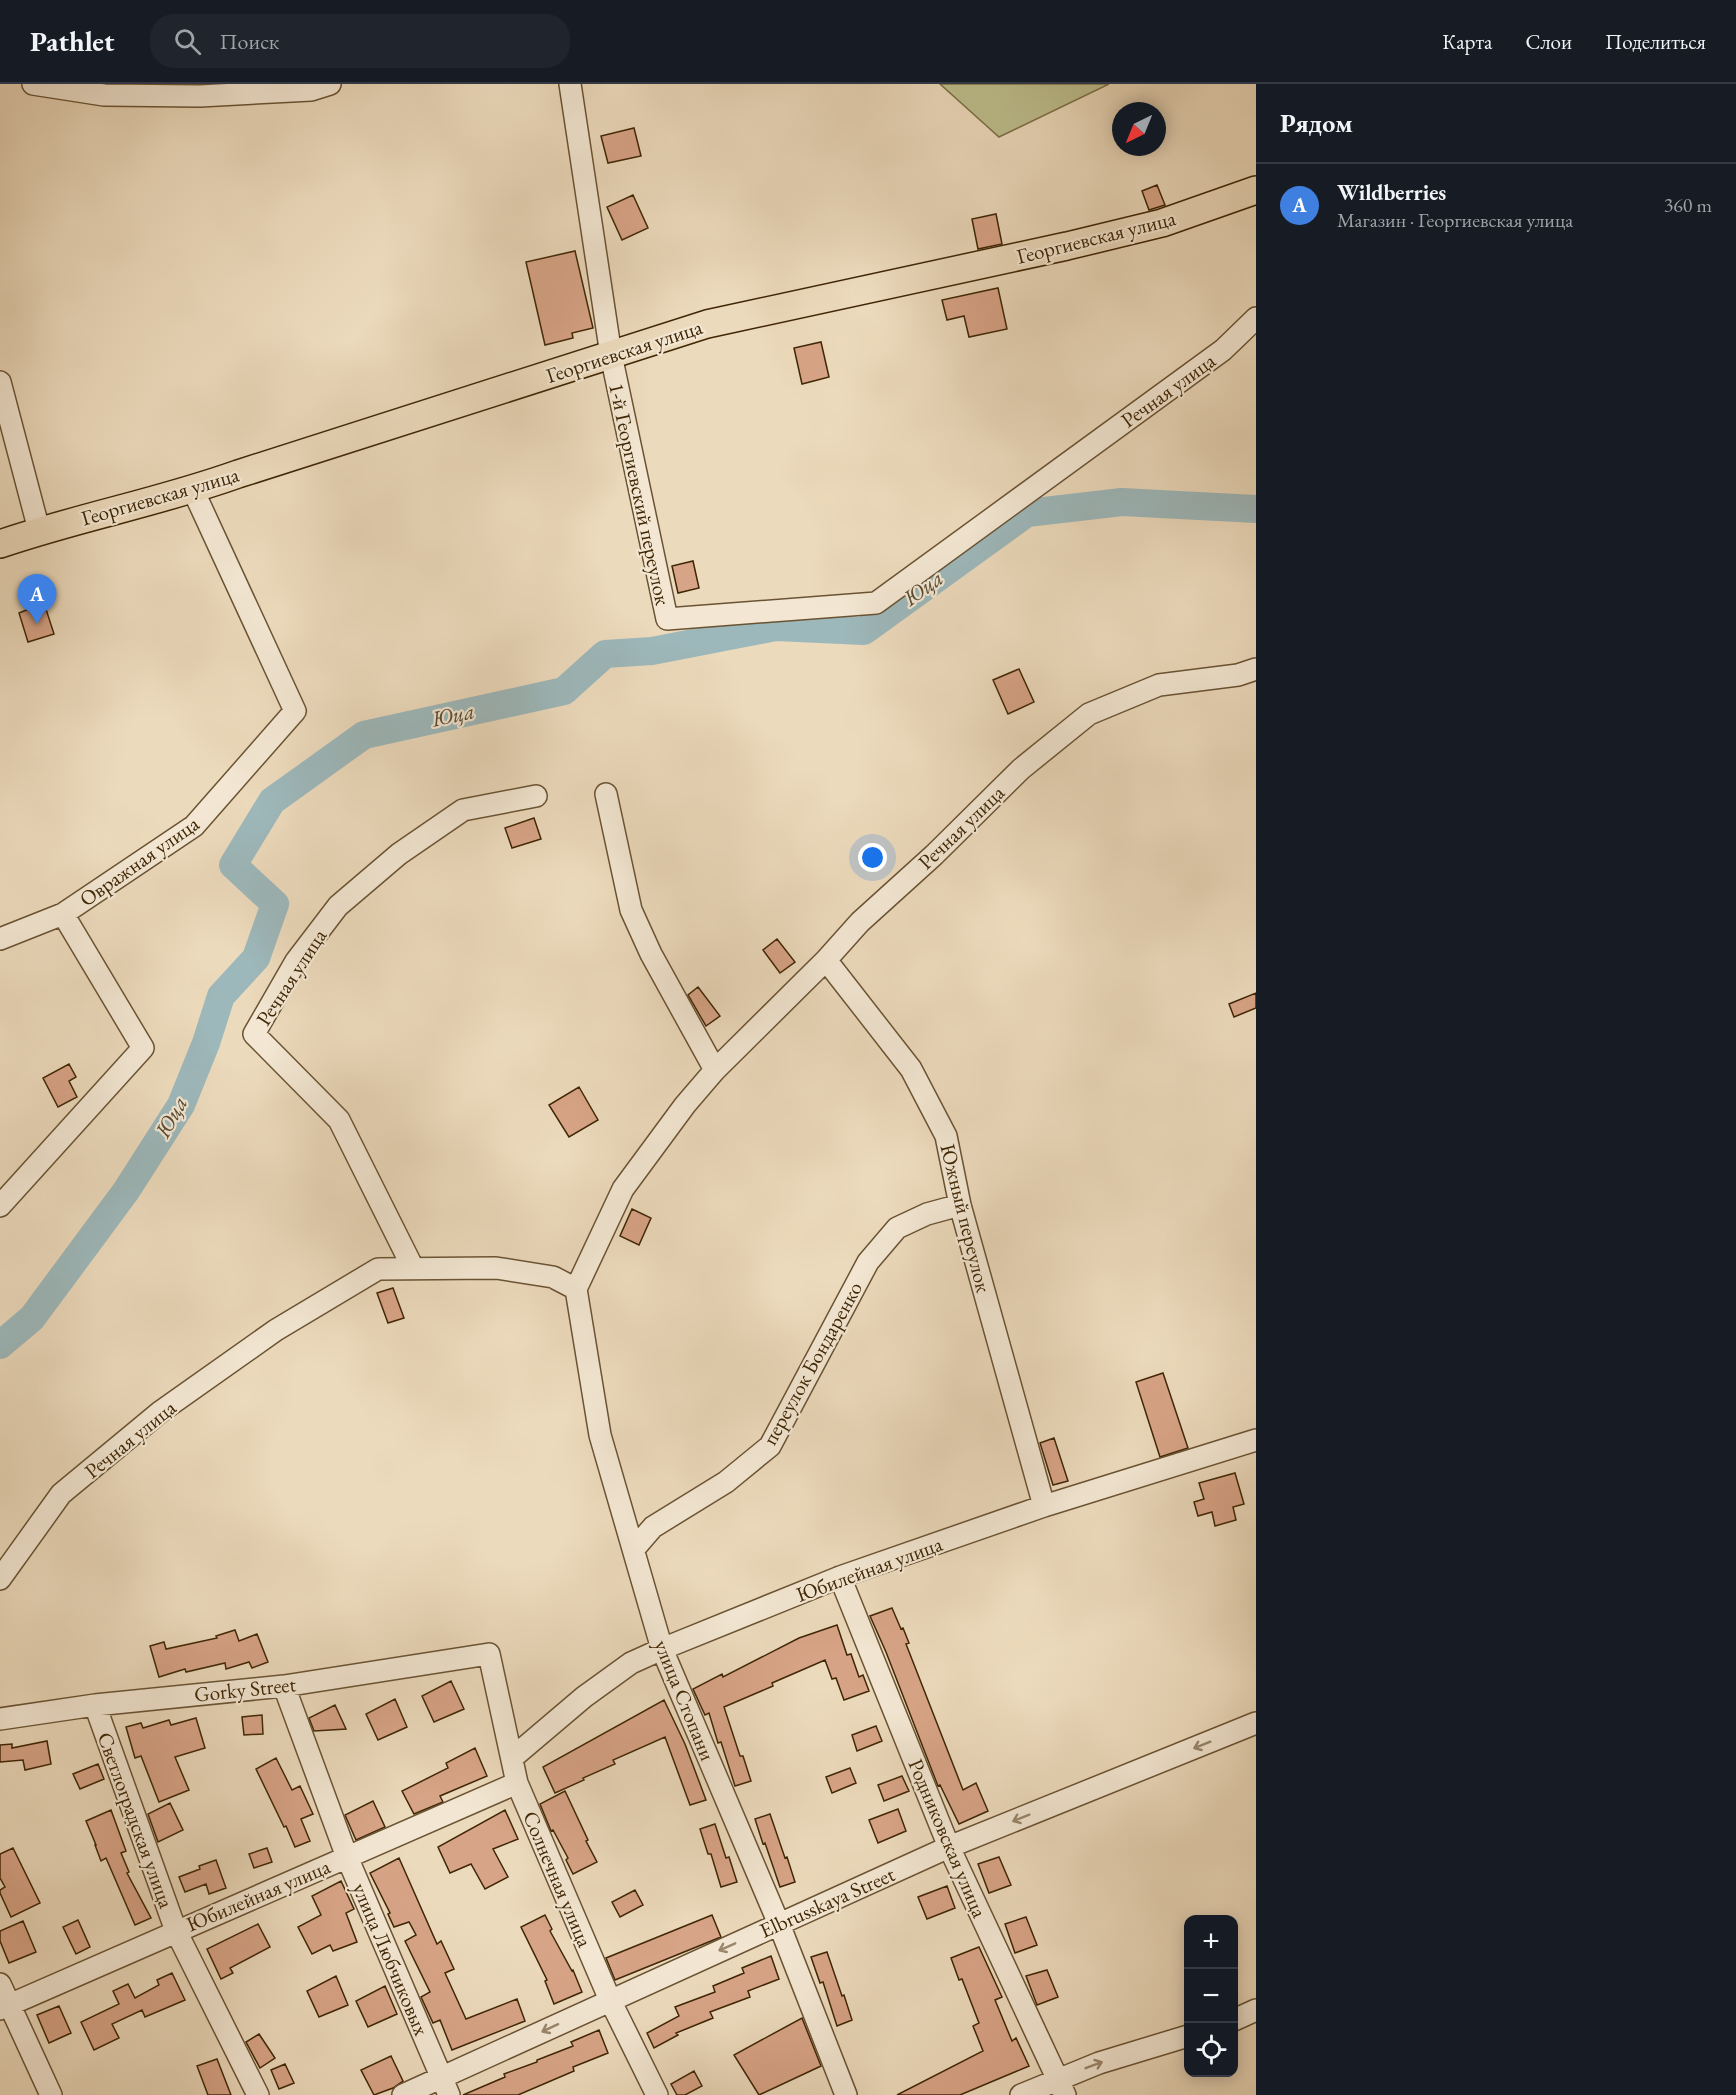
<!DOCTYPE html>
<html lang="ru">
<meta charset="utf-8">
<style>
body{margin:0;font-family:"EB Garamond",serif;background:#20242c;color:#f1f3f6}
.controls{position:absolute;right:18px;bottom:18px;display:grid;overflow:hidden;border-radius:12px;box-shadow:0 3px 15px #0003}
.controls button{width:54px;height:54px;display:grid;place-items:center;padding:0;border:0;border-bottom:2px solid #363941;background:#171b24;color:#f1f3f6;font:30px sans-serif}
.compass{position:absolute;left:1112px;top:18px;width:54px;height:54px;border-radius:50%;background:#171b24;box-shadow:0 3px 15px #0003;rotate:223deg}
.you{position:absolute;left:873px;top:774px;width:21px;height:21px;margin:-15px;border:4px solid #fff;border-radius:50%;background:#1a73e8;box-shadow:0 0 0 9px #1a73e833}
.badge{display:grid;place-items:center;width:39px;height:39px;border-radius:50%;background:#7c3aed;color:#fff;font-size:20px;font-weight:700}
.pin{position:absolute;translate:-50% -50px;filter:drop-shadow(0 2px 3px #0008)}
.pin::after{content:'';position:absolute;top:32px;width:21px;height:18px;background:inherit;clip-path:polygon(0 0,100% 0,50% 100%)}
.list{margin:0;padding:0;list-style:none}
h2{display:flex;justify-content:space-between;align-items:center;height:78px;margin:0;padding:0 24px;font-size:26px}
h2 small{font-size:20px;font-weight:400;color:#9ea1a6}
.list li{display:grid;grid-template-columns:39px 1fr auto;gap:18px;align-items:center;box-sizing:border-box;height:84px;padding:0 24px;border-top:2px solid #363941}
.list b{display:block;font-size:22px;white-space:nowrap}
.list p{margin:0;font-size:20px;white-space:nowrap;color:#9ea1a6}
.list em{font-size:20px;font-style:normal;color:#9ea1a6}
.icon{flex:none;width:33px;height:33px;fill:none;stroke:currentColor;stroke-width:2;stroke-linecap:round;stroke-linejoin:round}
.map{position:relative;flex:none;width:1256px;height:2011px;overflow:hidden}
header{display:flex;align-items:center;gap:36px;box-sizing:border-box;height:84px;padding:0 30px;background:#171b24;border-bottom:2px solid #363941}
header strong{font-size:28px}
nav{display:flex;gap:33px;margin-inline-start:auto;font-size:21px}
.search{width:420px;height:54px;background:#20242c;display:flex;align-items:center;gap:15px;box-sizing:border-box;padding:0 21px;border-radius:24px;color:#9ea1a6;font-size:22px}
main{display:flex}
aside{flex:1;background:#171b24}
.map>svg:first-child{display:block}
.green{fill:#bdbe8d;stroke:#7e7249;stroke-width:1.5}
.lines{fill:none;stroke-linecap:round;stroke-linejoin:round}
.river{stroke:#9db8bb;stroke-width:28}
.building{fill:#d8a487;stroke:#3f2605;stroke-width:1.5}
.minor-casing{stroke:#6a5333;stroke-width:24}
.major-casing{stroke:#3f2605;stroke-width:30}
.minor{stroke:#f3e7d3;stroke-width:21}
.major{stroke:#ecdabc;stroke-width:27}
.oneway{stroke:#99866c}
.labels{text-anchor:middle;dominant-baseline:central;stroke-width:4.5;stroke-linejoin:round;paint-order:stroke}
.street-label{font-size:21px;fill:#3f2605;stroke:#f3e7d3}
.water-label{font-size:22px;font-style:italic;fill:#564a32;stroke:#f3e7d3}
</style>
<header>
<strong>Pathlet</strong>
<div class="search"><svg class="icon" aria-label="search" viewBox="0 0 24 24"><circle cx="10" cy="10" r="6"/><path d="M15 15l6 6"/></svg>Поиск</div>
<nav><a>Карта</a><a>Слои</a><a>Поделиться</a></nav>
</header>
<main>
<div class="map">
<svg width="1256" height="2011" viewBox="0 0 1256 2011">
<rect width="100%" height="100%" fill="#ecdabc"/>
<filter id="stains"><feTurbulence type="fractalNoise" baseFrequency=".00333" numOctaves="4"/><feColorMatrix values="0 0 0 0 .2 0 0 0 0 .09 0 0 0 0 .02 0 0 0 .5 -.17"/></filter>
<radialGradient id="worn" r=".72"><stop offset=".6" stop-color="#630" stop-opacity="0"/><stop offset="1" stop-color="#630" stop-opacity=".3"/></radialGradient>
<!-- green -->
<path class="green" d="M940,0H1109L999,53Z"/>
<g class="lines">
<!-- river -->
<path class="river" d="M0,1261L32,1234L126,1107L181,1021L206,959L221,912L256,874L275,820L233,781L272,717L364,651L564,607L605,570L652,567L776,543L864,547L1027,429L1122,418L1256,425"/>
</g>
<!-- building -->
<path class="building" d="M634,44L641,72L608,79L601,52Z
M1157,101L1165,121L1149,126L1142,107Z
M633,111L648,144L622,156L607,123Z
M996,130L1002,160L978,165L972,135Z
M575,167L593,244L572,249L573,254L545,261L526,178Z
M998,204L1007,245L969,253L964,232L947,236L942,216Z
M821,258L829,293L802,300L794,264Z
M693,477L699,504L678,509L672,482Z
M44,519L54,550L28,558L19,529Z
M1019,585L1034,618L1008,630L993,596Z
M534,734L541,755L512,764L505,744Z
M777,855L795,878L780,889L763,866Z
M698,903L720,932L706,942L688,911Z
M1256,909V924L1234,933L1229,920Z
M69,980L76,993L69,997L77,1013L58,1023L43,994Z
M579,1003L598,1036L569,1053L549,1021Z
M632,1125L651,1134L639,1161L620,1152Z
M393,1204L404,1234L388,1239L377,1209Z
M1163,1289L1188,1364L1160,1373L1136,1298Z
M1054,1354L1068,1397L1053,1401L1040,1359Z
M1235,1389L1244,1420L1233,1423L1236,1436L1215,1442L1212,1428L1198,1432L1194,1418L1204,1415L1199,1399Z
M892,1524L901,1545L903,1544L909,1559L906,1560L963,1706L976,1699L988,1727L959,1740L940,1701L938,1702L886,1568L870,1532Z
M837,1541L847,1571L851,1570L859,1593L863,1591L869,1607L844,1616L836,1594L832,1595L825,1576L772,1599L773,1602L724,1623L740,1672H743L751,1697L735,1702L721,1658L718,1659L709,1629L705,1631L693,1605L722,1590L723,1593L799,1554Z
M235,1546L239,1557L257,1550L268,1578L252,1584L249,1578L226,1585L225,1579L186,1588L185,1585L159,1593L150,1562L164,1558L166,1565L217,1554L216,1552Z
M451,1597L464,1625L434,1638L422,1612Z
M395,1615L407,1643L378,1656L366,1630Z
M664,1616L685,1660L706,1716L690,1721L665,1653L613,1676L615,1680L583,1694L584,1696L555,1709L543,1683Z
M335,1621L346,1645L314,1647L309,1634Z
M262,1631L263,1650L244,1651L242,1633Z
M196,1634L205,1664L175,1673L189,1706L159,1718L141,1672L135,1674L126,1643L141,1639L143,1644L169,1636L171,1641Z
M876,1642L882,1657L857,1667L852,1651Z
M47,1657L51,1680L25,1686L23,1676L0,1678V1661L12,1660V1664Z
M475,1664L487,1692L440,1712L443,1718L414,1730L402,1707L448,1684L446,1679Z
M276,1674L292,1706L300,1702L313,1730L301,1735L310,1757L295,1763L286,1742L284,1743L256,1685Z
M98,1680L104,1695L80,1705L73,1690Z
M850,1684L856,1699L832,1709L826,1693Z
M902,1692L909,1707L884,1717L878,1701Z
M565,1707L588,1756L586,1757L597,1778L573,1790L566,1776L568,1774L553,1746L551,1747L540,1720Z
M373,1717L385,1743L356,1756L345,1731Z
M170,1719L183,1746L158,1758L148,1730Z
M898,1725L906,1747L878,1759L869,1736Z
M111,1726L126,1767L121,1769L129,1788L127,1789L151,1834L135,1841L106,1774L101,1777L95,1761H96L86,1737Z
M505,1726L518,1755L493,1765L508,1793L485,1805L471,1780L450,1789L438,1763Z
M770,1730L785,1774L787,1773L795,1798L780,1803L765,1759L763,1760L755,1735Z
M715,1740L726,1774L729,1773L737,1798L721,1803L711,1770H708L700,1745Z
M13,1764L40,1819L11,1833L0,1809V1806L5,1803L0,1794V1770Z
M267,1764L272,1778L254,1784L249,1770Z
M999,1773L1011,1801L989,1809L978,1780Z
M399,1774L437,1860L441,1857L454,1885L445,1889L466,1935L517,1915L525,1937L452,1966L440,1936L433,1939L421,1913L430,1908L405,1857L416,1851L409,1838L394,1843L388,1830L390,1829L370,1789Z
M216,1776L226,1804L209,1810L206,1800L185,1808L179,1793L200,1785L199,1782Z
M341,1797L354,1825L346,1829L357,1858L333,1867L330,1861L312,1870L298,1843L321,1831L312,1812Z
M947,1802L955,1824L927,1835L918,1813Z
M635,1806L643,1821L620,1833L612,1818Z
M545,1831L552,1845L550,1847L572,1887L573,1886L582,1908L554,1920L545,1897L547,1896L521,1843Z
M712,1831L721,1853L615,1896L606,1874Z
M1026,1833L1037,1861L1015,1869L1005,1840Z
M78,1836L90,1863L76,1870L63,1843Z
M23,1837L36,1868L9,1879L0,1857V1847Z
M258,1840L270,1863L230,1884L233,1889L221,1895L207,1865Z
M979,1863L1002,1913L995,1916L1012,1957L1016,1954L1029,1982L960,2011H897L983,1967L973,1942L979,1939L962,1895L959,1896L951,1874Z
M827,1868L842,1912L844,1911L852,1936L837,1942L823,1898L820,1899L811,1873Z
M771,1872L779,1895L748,1907L750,1913L710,1928L713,1934L676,1949L678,1951L654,1964L647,1949L679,1932L675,1923L715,1908L713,1902L744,1889L742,1884Z
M1047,1886L1058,1913L1037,1921L1026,1892Z
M172,1889L185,1916L145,1933L142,1926L112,1940L119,1954L94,1966L81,1938L119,1920L113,1907L128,1900L135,1914L159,1901L157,1896Z
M336,1892L348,1921L319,1933L307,1907Z
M385,1902L397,1930L368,1943L356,1917Z
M59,1922L71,1949L49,1959L37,1931Z
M802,1934L821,1982L759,2011L734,1971Z
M599,1946L608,1969L573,1983L574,1987L518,2011H463L505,1993L504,1990L537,1978V1976L573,1962L571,1958Z
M259,1950L275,1974L260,1984L246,1958Z
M391,1972L403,1997L393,2004L374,2011L361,1986Z
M217,1975L231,2011H208L197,1982Z
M285,1980L294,1999L279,2005L271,1986Z
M694,1987L702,2002L685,2011H677L671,2000Z"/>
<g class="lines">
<defs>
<path id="minor" d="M33,0L104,11L200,12L311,6L330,0
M570,0L611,271L667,535L876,519L1223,266L1256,234
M0,298L39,446
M606,710L631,826L651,870L715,986
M0,855L63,830
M826,876L911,985L946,1052L960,1121L1044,1422
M0,1122L143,964L63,830L194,742L295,627L193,406
M413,1184L339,1036L254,950L296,877L338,822L399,770L463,726L536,712
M576,1205L600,1351L662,1565L779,1840L846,2011
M634,1465L653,1443L726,1398L770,1362L868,1178L897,1144L927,1130L960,1121
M840,1493L949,1763L1065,2011
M0,1495L61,1410L160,1328L276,1246L378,1185L496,1184L553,1193L576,1205L623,1105L685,1021L715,986L826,876L860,838L934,771L1021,685L1089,630L1159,601L1238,591L1256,585
M284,1602L347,1773L449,2011
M95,1621L176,1847L258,2011
M0,1635L95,1621L284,1602L489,1570L517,1699L610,1916L657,2011
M512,1674L584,1613L631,1579L662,1565L840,1493L1044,1422L1256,1356
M0,1900L51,2011
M0,1925L517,1699
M1234,1936L1256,1926
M403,2011L949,1763L1256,1639
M1021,2011L1099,1979L1188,1952"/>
<path id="major" d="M0,460C79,433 160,418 238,390L707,240L1067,162L1162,139L1256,106"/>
</defs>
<!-- minor casing -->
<use href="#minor" class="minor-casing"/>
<!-- major casing -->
<use href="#major" class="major-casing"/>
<!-- minor -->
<use href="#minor" class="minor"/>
<!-- major -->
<use href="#major" class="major"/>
</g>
<!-- one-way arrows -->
<defs><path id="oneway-shaft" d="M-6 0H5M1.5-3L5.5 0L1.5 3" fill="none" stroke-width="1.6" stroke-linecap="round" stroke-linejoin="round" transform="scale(1.5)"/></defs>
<g class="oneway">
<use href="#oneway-shaft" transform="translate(1202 1661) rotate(158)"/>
<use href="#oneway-shaft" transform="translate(1021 1734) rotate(158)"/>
<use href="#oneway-shaft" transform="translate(727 1863) rotate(156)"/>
<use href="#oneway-shaft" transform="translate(550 1944) rotate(155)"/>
<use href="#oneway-shaft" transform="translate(1094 1981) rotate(-21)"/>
</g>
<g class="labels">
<!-- street labels -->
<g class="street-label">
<text transform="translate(1096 153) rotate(-14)">Георгиевская улица</text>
<text transform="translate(624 267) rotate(-18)">Георгиевская улица</text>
<text transform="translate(1168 306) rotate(-36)">Речная улица</text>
<text transform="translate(640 410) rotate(78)">1-й Георгиевский переулок</text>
<text transform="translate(160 412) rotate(-16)">Георгиевская улица</text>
<text transform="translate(961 743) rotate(-44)">Речная улица</text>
<text transform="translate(139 777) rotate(-35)">Овражная улица</text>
<text transform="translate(291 893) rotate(-57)">Речная улица</text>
<text transform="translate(966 1134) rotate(76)">Южный переулок</text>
<text transform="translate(812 1279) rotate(-61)">переулок Бондаренко</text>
<text transform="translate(130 1355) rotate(-39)">Речная улица</text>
<text transform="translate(869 1485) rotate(-20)">Юбилейная улица</text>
<text transform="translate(245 1605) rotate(-6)">Gorky Street</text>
<text transform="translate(685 1616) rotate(68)">улица Стопани</text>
<text transform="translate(136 1736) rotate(70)">Светлоградская улица</text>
<text transform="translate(948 1754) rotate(67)">Родниковская улица</text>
<text transform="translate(558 1795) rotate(67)">Солнечная улица</text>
<text transform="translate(258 1811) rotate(-23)">Юбилейная улица</text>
<text transform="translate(827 1818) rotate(-24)">Elbrusskaya Street</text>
<text transform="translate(391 1875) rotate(67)">улица Любчиковых</text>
</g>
<!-- water labels -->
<g class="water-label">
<text transform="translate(923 504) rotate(-36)">Юца</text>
<text transform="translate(453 631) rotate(-12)">Юца</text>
<text transform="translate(171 1033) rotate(-61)">Юца</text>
</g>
</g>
<rect width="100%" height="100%" filter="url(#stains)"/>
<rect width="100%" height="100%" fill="url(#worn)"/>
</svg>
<div class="controls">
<button>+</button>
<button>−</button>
<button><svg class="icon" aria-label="locate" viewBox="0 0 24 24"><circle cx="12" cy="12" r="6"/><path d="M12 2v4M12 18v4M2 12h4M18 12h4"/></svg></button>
</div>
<svg class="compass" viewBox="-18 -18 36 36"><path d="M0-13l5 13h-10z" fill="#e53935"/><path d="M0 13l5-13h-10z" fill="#9ea1a6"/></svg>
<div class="you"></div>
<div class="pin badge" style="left:37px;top:540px;background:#3f7fe0">A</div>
</div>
<aside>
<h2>Рядом<small></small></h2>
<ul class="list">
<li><span class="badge" style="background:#3f7fe0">A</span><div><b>Wildberries</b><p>Магазин · Георгиевская улица</p></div><em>360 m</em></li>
</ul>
</aside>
</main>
